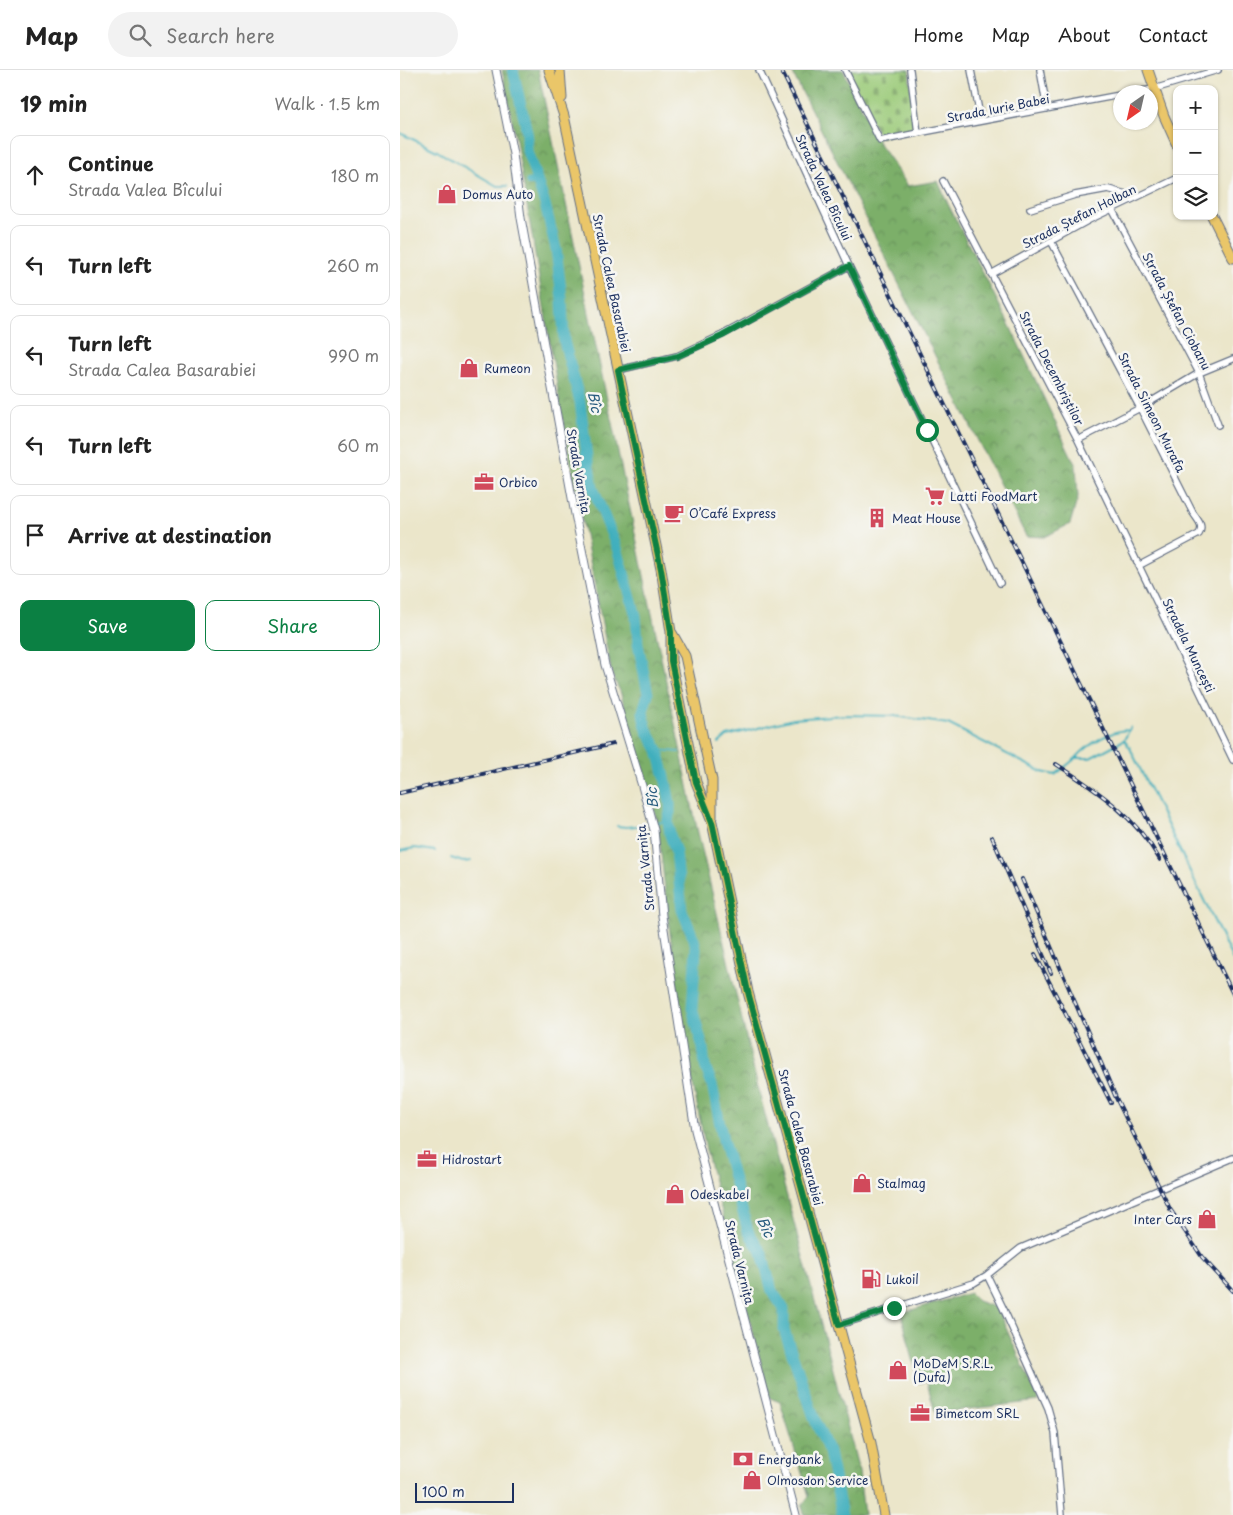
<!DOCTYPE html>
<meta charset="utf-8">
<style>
body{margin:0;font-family:"Playpen Sans",sans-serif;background:#f2f2f2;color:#222}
.controls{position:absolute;right:15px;top:15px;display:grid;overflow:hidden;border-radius:10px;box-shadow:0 1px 4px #0004}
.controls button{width:45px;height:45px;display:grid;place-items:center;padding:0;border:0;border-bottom:1px solid #e0e0e0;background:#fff;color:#222;font:25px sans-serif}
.compass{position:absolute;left:713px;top:15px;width:45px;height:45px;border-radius:50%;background:#fff;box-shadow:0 1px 4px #0004;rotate:214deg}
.scale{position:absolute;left:15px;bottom:12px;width:99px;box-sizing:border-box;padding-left:5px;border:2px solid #1b2f5e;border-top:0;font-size:14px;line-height:18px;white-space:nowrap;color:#1b2f5e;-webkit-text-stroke:4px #f6f6f2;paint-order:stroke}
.stop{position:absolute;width:15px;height:15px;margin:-11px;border:4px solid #0b8043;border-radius:50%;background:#fff}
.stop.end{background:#0b8043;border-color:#fff;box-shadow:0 1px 5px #0008}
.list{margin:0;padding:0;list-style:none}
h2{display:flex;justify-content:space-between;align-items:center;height:65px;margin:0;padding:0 20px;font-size:21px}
h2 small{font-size:16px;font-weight:400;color:#767676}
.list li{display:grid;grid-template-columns:32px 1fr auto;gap:15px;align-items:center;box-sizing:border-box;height:80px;margin:0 10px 10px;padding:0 10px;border:1px solid #e0e0e0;border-radius:10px}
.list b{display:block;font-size:19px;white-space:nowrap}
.list p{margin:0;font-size:16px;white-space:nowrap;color:#767676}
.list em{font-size:16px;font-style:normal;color:#767676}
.actions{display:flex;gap:10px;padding:15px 20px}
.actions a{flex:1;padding:11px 0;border:1px solid #0b8043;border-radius:10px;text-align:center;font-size:18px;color:#0b8043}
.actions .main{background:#0b8043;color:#fff}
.icon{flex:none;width:28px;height:28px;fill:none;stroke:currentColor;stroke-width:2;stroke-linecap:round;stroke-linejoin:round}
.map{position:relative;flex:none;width:833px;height:1445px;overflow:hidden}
header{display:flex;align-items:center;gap:30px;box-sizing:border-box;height:70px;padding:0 25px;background:#fff;border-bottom:1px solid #e0e0e0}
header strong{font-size:24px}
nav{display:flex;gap:28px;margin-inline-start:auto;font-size:18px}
.search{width:350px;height:45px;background:#f2f2f2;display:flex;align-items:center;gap:12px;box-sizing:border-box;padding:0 18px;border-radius:28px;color:#767676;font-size:19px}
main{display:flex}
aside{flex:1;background:#fff}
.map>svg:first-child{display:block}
.forest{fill:url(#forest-crowns);stroke:#4c6f64}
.cemetery{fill:url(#cemetery-stones);stroke:#5b7d6c}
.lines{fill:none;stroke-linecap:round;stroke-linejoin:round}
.stream{stroke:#40afbd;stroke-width:2}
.canal{stroke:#40afbd;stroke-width:7}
.river{stroke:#40afbd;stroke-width:11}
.minor-casing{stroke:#646f84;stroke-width:8}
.tertiary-casing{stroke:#646f84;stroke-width:9}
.primary-casing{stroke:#646f84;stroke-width:11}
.minor{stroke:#fff;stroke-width:5.5}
.tertiary{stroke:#fff;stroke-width:7}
.primary{stroke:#eac669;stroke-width:9}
.rail-casing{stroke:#1b2f5e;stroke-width:4}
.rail{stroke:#f6f6f2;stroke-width:2;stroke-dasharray:5.5;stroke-linecap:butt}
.route{stroke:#0b8043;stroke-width:6}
.labels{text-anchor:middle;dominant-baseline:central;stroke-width:5;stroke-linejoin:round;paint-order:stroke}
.street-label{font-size:12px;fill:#1b2f5e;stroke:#f6f6f2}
.poi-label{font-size:12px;fill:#1b2f5e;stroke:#f6f6f2;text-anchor:start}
.water-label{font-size:14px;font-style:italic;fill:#285c7f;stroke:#f6f6f2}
</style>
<header>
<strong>Map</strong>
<div class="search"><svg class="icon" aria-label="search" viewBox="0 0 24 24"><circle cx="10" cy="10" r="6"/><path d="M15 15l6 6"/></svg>Search here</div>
<nav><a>Home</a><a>Map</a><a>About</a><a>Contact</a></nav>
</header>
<main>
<aside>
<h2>19 min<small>Walk · 1.5 km</small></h2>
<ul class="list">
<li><svg class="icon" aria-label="ahead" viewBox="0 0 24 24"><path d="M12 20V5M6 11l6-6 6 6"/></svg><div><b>Continue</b><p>Strada Valea Bîcului</p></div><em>180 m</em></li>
<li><svg class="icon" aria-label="left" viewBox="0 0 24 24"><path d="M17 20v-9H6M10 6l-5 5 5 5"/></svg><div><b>Turn left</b></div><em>260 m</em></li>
<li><svg class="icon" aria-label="left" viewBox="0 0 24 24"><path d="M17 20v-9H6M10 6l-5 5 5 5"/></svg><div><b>Turn left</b><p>Strada Calea Basarabiei</p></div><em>990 m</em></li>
<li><svg class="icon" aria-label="left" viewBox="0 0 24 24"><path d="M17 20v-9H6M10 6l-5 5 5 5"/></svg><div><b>Turn left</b></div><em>60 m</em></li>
<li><svg class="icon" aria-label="arrive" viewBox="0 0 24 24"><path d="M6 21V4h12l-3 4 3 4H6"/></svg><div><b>Arrive at destination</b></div></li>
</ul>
<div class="actions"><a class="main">Save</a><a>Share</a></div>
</aside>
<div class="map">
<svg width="833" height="1445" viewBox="0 0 833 1445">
<defs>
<pattern id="forest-crowns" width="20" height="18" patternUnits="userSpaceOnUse" patternTransform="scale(1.25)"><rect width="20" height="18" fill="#7caf69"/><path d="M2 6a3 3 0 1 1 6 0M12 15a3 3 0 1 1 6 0" fill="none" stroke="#658f5a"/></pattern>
<pattern id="cemetery-stones" width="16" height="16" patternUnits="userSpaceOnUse" patternTransform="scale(1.25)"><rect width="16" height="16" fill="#9bcb79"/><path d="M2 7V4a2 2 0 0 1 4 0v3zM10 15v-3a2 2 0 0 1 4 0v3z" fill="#7ea566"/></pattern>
</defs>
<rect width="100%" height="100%" fill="#f6f6f2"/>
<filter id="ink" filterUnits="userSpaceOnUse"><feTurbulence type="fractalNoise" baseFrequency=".02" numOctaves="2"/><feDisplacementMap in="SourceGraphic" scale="10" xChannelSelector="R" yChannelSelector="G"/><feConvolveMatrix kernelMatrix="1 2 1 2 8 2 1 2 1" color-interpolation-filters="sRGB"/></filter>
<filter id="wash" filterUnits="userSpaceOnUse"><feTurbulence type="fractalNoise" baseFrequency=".0096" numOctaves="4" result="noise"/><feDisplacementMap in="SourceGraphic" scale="20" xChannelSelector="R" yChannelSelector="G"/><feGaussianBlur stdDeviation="1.12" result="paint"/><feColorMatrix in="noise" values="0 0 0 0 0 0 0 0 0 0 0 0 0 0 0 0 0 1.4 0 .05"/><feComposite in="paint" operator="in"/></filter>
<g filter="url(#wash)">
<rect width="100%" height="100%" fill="#ebe6ca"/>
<!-- forest -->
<path class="forest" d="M102,0H138L296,754L359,1022L429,1284L459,1401L464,1445H404L402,1435L409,1426L380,1332L370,1328L306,1080L287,985L269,856L258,756L252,731L220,621L212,605L162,345L116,70Z
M391,0H443L480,75L508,116L538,111L548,134L609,254L676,396L678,427L670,454L644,467L626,466Z
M570,1223L577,1231L597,1238L639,1331L535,1343L527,1312L519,1313L501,1243Z"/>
<!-- cemetery -->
<path class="cemetery" d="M446,0H509L514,58L480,68Z"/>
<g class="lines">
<!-- stream -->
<path class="stream" d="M0,63L37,81L97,116H107
M724,670L731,657
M319,673L327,666L393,649L444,645L495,646L548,654L642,702L655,705L676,688H690L724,670L730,678L833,890
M258,680L279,682
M677,687C689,674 710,660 729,660
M258,753L268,750
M217,756L226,757L246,755
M0,781L15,778L35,781
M51,788L63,792L71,791"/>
<!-- canal -->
<path class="canal" d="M129,112L137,111"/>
<!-- river -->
<path class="river" d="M113,0L127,62V81L145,134L156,179L162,228L164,271L180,332L187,387L193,418L217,478L236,546L238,574L248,624L243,641L244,649L247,660L258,680L265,707L270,733V743L268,750L270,765L276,782L282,840L294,869L296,879L292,938L303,978L305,996L312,1014L323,1070L348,1161L362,1183L372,1221L384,1239V1260L416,1353L429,1382L442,1445"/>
</g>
</g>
<g filter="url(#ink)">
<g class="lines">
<defs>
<path id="minor" d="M359,0L449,196L600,513
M445,0L480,71L518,63L720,25
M510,0L518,63
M571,0L581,51
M640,0L647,39
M736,22L754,19L818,0
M543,111L678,370L833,690
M630,139L675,125L708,119L737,127
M712,139L799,303L818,355
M651,171L740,338L793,443C798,450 804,456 799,464L740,495
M591,204L689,150L777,108
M218,300L277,286L322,265L449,196
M678,370L740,338L799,303L833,289
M587,1205L604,1240L648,1338L655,1363L662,1445
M439,1255L574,1213L587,1205L621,1178L833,1088"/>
<path id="tertiary" d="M96,0L113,84L121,148L174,439L205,595L242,716L254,760L262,846L295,1060L396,1445"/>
<path id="primary" d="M149,0L164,46L261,499L271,562V591L296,712L312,752L348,922L471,1373L484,1445
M160,0L162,28
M748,0L764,46L777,75
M812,146L833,188
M272,563L285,586L308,692L312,710V747"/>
</defs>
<!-- minor casing -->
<use href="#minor" class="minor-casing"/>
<!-- tertiary casing -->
<use href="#tertiary" class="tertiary-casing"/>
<!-- primary casing -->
<use href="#primary" class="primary-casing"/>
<!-- minor -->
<use href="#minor" class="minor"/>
<!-- tertiary -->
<use href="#tertiary" class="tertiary"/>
<!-- primary -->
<use href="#primary" class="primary"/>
<defs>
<path id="rail" d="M381,0L833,924
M656,694C698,721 735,746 760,790
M0,723L213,674
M592,767L651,903
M622,809L717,1030L770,1139L802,1187L833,1221
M635,884L711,1033"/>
</defs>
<!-- rail casing -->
<use href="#rail" class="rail-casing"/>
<!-- rail -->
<use href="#rail" class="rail"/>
</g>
</g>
<g class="lines" filter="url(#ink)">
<!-- route -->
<path class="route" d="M494,1238L439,1255L348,922L312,752L296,712L271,591V562L261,499L218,300L278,286L322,266L449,196L527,360"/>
</g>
<!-- icons -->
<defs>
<symbol id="shop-bare" viewBox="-9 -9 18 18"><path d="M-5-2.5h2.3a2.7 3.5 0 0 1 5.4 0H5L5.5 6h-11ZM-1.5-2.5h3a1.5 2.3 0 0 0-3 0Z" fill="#d1495b" stroke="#f6f6f2" stroke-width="2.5" paint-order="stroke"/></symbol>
<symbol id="office-bare" viewBox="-9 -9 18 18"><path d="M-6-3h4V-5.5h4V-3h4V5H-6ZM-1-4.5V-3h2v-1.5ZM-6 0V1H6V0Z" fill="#d1495b" stroke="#f6f6f2" stroke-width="2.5" paint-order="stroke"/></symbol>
<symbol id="supermarket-bare" viewBox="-9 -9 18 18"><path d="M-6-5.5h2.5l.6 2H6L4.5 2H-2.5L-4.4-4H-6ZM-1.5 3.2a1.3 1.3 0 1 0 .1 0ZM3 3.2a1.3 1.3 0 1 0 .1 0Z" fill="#d1495b" stroke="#f6f6f2" stroke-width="2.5" paint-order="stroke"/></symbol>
<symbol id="cafe-bare" viewBox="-9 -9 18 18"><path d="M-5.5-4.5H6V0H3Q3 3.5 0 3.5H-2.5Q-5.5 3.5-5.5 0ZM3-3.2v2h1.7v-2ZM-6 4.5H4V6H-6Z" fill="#d1495b" stroke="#f6f6f2" stroke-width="2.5" paint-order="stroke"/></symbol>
<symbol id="building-bare" viewBox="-9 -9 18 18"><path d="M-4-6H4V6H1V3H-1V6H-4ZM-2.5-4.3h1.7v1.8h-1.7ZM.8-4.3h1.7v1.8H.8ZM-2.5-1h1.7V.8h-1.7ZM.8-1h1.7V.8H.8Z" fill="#d1495b" stroke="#f6f6f2" stroke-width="2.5" paint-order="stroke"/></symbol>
<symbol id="fuel-bare" viewBox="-9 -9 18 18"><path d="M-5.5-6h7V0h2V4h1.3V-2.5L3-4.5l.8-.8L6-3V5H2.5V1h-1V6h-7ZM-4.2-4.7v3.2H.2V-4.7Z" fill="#d1495b" stroke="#f6f6f2" stroke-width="2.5" paint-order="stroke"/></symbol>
<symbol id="bank-bare" viewBox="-9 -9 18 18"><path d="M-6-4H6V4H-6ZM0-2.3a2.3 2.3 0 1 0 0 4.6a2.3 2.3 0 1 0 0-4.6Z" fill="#d1495b" stroke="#f6f6f2" stroke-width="2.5" paint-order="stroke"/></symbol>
</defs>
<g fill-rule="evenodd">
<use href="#shop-bare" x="33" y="110" width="28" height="28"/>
<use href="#shop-bare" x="55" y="284" width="28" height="28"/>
<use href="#office-bare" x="70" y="398" width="28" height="28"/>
<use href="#supermarket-bare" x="521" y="412" width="28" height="28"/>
<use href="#cafe-bare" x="260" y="429" width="28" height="28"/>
<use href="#building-bare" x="463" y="434" width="28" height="28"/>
<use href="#office-bare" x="13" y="1075" width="28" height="28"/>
<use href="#shop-bare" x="448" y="1099" width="28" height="28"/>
<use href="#shop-bare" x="261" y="1110" width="28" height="28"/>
<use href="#shop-bare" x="793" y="1135" width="28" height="28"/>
<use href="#fuel-bare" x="457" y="1195" width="28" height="28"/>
<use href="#shop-bare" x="484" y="1286" width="28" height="28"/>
<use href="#office-bare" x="506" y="1329" width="28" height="28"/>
<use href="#bank-bare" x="329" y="1375" width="28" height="28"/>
<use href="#shop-bare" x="338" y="1396" width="28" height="28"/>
</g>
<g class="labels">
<!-- street labels -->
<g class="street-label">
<text transform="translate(598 38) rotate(-11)">Strada Iurie Babei</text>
<text transform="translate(424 117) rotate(65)">Strada Valea Bîcului</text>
<text transform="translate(679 146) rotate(-27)">Strada Ștefan Holban</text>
<text transform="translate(212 213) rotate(78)">Strada Calea Basarabiei</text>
<text transform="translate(777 241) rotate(62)">Strada Ștefan Ciobanu</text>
<text transform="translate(652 298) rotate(63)">Strada Decembriștilor</text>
<text transform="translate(752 342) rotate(63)">Strada Simeon Murafa</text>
<text transform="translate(179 401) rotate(80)">Strada Varnița</text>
<text transform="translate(789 575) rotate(64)">Stradela Muncești</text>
<text transform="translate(245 798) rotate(-96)">Strada Varnița</text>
<text transform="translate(401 1067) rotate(75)">Strada Calea Basarabiei</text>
<text transform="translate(340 1192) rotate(76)">Strada Varnița</text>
</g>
<!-- poi labels -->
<g class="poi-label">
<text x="62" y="124">Domus Auto</text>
<text x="84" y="298">Rumeon</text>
<text x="99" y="412">Orbico</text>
<text x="550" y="426">Latti FoodMart</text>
<text x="289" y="443">O’Café Express</text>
<text x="492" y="448">Meat House</text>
<text x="42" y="1089">Hidrostart</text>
<text x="477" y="1113">Stalmag</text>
<text x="290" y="1124">Odeskabel</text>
<text x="792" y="1149" text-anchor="end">Inter Cars</text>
<text x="486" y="1209">Lukoil</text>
<text x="513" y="1293">MoDeM S.R.L.<tspan x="513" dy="14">(Dufa)</tspan></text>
<text x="535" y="1343">Bimetcom SRL</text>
<text x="358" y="1389">Energbank</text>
<text x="367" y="1410">Olmosdon Service</text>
</g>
<!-- water labels -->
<g class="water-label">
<text transform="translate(195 332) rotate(79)">Bîc</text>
<text transform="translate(252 728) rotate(-95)">Bîc</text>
<text transform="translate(366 1157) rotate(65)">Bîc</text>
</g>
</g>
</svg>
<div class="controls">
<button>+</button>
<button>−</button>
<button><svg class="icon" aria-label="layers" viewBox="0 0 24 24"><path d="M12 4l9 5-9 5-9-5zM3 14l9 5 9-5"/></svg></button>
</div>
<svg class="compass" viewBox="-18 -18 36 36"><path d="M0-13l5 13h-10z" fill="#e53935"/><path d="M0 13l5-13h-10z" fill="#767676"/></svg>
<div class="scale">100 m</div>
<div class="stop" style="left:527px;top:360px"></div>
<div class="stop end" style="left:494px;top:1238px"></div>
</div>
</main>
